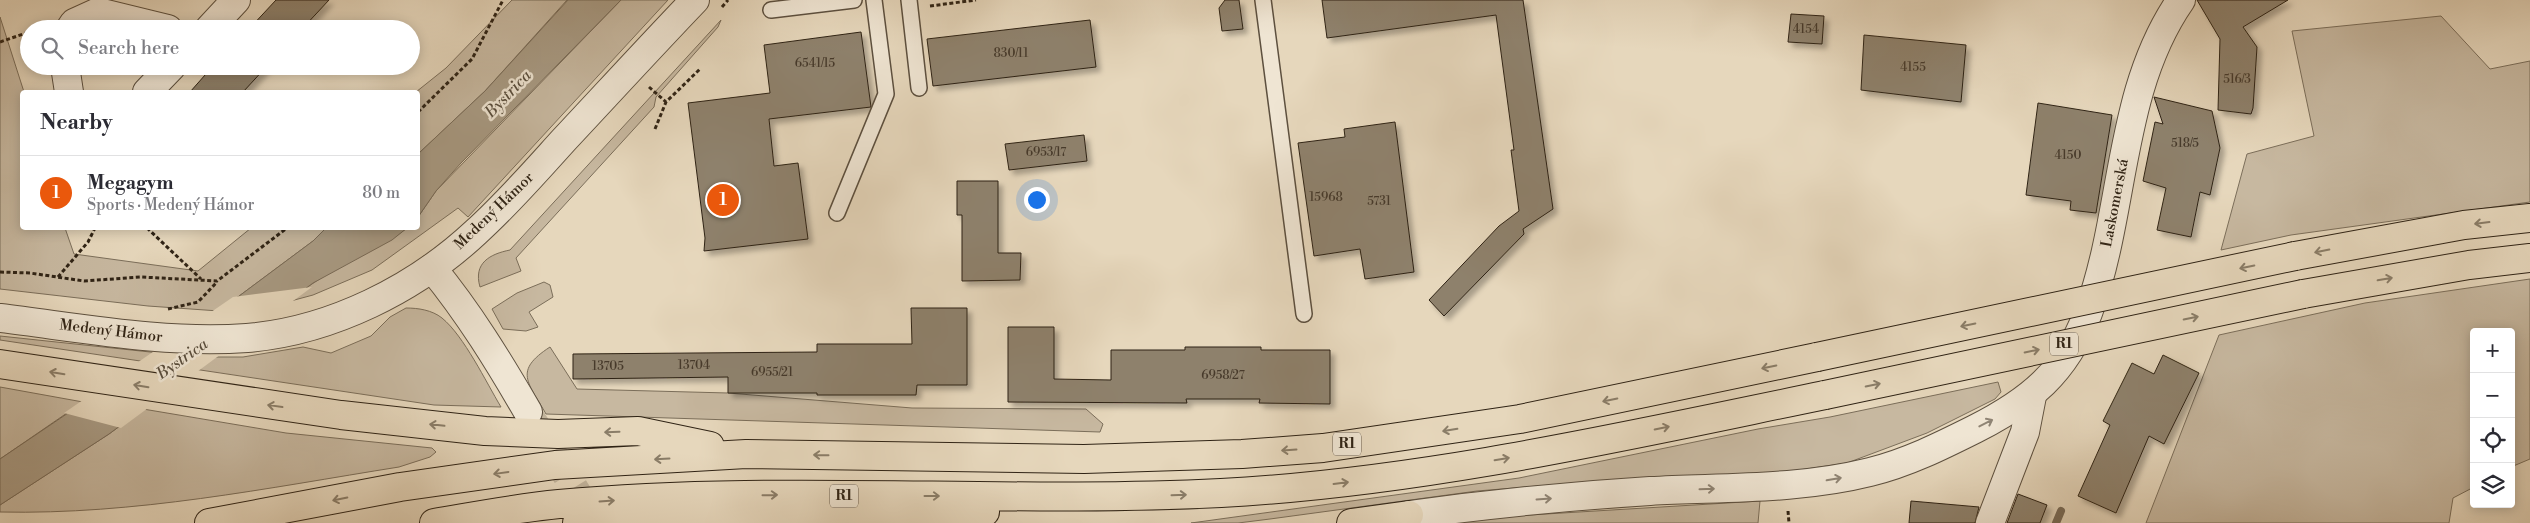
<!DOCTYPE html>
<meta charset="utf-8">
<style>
body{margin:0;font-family:"Libre Bodoni",serif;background:#f7f7f7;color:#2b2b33}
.controls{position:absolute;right:15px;bottom:15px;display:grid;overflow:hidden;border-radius:5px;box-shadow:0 2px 12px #0003}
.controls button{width:45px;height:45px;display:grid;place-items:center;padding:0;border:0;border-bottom:1px solid #e1e1e2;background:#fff;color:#2b2b33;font:25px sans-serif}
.you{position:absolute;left:1036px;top:199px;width:18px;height:18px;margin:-12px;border:4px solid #fff;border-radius:50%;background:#1a73e8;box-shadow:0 0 0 8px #1a73e833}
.badge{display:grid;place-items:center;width:32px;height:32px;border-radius:50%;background:#ea580c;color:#fff;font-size:16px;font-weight:700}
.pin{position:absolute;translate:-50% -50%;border:2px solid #fff;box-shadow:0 1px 5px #0006}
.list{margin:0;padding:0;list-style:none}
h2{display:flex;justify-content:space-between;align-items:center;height:65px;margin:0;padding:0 20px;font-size:21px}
h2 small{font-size:16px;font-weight:400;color:#7c7c81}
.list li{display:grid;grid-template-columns:32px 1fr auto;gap:15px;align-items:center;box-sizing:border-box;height:75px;padding:0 20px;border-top:1px solid #e1e1e2}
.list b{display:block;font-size:19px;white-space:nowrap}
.list p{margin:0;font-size:16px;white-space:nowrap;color:#7c7c81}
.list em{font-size:16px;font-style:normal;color:#7c7c81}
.icon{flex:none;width:28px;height:28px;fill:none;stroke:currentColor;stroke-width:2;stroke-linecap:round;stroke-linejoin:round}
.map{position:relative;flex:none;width:2530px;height:523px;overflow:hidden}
.search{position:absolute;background:#fff;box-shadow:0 2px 12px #0003;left:20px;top:20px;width:400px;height:55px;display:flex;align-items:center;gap:12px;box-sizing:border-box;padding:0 18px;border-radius:28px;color:#7c7c81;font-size:19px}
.panel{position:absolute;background:#fff;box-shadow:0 2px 12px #0003;left:20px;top:90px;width:400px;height:140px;border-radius:5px}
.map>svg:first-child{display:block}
.green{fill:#c7b8a0;stroke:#7b6e5a}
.water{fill:#a89a83;stroke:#786a57}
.pier{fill:#e6d7bc}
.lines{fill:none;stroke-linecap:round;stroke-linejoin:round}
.stream{stroke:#786a57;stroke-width:8}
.building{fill:#8e816c;stroke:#2f2315;filter:url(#shadow)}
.minor-tunnel{stroke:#c1b39b;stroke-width:28;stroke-dasharray:28 14;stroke-linecap:butt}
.service-casing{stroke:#5d503f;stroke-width:18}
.minor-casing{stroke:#5d503f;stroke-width:30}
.tertiary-casing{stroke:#5d503f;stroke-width:30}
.motorway-casing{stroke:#2f2315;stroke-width:30}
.path{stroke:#2f2315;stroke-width:3;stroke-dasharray:4 2.5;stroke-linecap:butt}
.service{stroke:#efe5d3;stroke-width:15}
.minor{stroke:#efe5d3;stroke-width:28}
.tertiary{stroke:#efe5d3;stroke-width:28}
.motorway{stroke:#e6d7bc;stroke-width:28}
.motorway-bridge-casing{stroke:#2f2315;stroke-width:30;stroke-linecap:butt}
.motorway-bridge{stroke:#e6d7bc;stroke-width:28}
.oneway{stroke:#8a7d68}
.oneway2{stroke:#8f8474}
.labels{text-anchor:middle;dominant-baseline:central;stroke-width:5;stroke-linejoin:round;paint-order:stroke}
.number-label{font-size:12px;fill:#473a2b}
.shield{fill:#efe5d3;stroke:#695d4e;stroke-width:1}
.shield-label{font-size:14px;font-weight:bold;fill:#2f2315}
.street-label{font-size:15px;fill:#2f2315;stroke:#efe5d3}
.water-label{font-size:16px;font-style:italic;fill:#594d3c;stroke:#efe5d3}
</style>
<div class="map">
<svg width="2530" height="523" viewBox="0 0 2530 523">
<defs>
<filter id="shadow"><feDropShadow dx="4.5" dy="4.5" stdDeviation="2.5" flood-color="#0004"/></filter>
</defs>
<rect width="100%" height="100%" fill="#e6d7bc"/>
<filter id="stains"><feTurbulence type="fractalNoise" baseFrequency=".004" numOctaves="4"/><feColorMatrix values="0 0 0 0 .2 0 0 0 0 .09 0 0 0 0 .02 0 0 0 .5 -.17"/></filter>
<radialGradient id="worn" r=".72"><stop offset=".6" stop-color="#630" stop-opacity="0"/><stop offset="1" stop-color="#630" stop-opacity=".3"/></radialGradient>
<!-- green -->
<path class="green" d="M512,0H567L485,91L418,154L416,92L446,68Z
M621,0H668L468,217L458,208L372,270L313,295L287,302C307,287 327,273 350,261C370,251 389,242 407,228H418V217L436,191Z
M2441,16L2490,69L2530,61V202L2291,235L2221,250L2247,154L2314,136L2292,31Z
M0,17L24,92L22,228H65L74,254L198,271L251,228H326L313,241L219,311L148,306L0,289Z
M721,20L718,27L656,97L654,107L516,258L521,271L480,287C473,263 490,254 510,250Z
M2530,279V459L2511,467V332H2474V487L2453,498L2449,523H2146L2219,335L2365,303Z
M544,282L550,285L553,297L529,312L538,327L526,331L503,329L492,309L517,293Z
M406,308C418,308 432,310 442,318C464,336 486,382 501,407L434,405L0,340V336L197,357H243L303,347L331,353L371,336L390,317Z
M550,347L577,389L728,393L912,408L1086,409L1103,424L1100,432L546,414C528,382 513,371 550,347Z
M1998,382L2001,392L1995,399L1927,433L1847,463L1779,473L1600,481L1477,491L1270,519L1238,523H1191L1519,478L1758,429L1830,417Z
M0,387L83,402L0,459Z
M143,409L286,433L432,448L436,452L430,457L399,467C267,488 135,515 0,512V505L109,434Z
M1760,501L1758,523H1453L1513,516Z"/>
<!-- water -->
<path class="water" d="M568,0H621L461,163L436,191L418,217V154L485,91Z
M326,228H407L392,240L313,283L109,434L0,505V459L219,311L313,241Z"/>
<!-- pier -->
<path class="pier" d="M312,287L121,428L64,413L233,297Z"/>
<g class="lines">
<!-- stream -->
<path class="stream" d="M2056,523L2061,511"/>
</g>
<!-- building -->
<path class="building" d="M276,0H329L302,29H249Z
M1225,0H1239L1243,29L1222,31L1219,8Z
M1322,0H1523L1553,209L1523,229L1524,234L1444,316L1429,300L1499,226L1519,211L1511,150H1514L1496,15L1327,38Z
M2197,0H2288L2243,27L2257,47L2253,108L2251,114L2218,110L2220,39Z
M1791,14L1824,16L1822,44L1788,42Z
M1090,20L1096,67L933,86L927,39Z
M861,32L871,107L769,119L774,166L798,163L808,239L704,251L705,238L688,103L770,93L764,45Z
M1864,35L1966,45L1961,102L1861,90Z
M213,66H267L243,92H190Z
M2154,97L2212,111L2220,148L2210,195L2200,192L2191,237L2157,230L2166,188L2143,181L2155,122L2163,124Z
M2038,103L2112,115L2096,213L2070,210L2071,201L2026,195Z
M1395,122L1414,272L1365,279L1360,249L1314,256L1298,143L1345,137L1344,129Z
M1084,135L1087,161L1009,170L1005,144Z
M957,181H998V253H1021L1020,280L962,281V215H957Z
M911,308H967V385H917L916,395H817V393H728V377L573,379V354L817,352V344H912Z
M1008,327H1054V379L1111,380V350H1185V347H1261V350H1330V404L1259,403L1260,399H1186L1187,403L1008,402Z
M2163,355L2199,373L2164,444L2149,436L2116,513L2078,496L2110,425L2103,421L2132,363L2154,374Z
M2018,494L2047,505L2040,523H2007Z
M1911,501L1979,507L1975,523H1909Z"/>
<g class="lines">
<!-- minor-tunnel -->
<path class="minor-tunnel" d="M530,416L594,520"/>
<defs>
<path id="service" d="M909,0L919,88
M1263,0L1304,314
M771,10L854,0
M837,213L886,94L874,0"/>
<path id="minor" d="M70,29L74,23L98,12L168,29
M209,29L236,0
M65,66L69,92
M147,92L172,66
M432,268C469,313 499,362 528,412
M1990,523L2025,432L2032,396"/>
<path id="tertiary" d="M0,318C82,328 165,344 247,338C331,331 415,289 476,232C507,204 534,173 562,142C606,95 650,47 695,0
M1409,515C1489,504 1569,496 1650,491C1724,487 1798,490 1870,472C1907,463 1941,446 1975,429C2030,401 2065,373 2088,313C2126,211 2117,92 2181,0"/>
<path id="motorway" d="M2295,256L2464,225L2530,218
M2303,294L2469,265L2530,258
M0,364L341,415L485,431L558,434L638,431L710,446
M209,523L400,487L555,465L746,454L1084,459L1242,454L1323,448L1520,419L1817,357
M434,523C476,516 517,508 559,504C779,484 1001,504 1221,493C1425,482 1625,436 1825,395
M577,523L732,516L921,518L985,512
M1351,523L1409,515"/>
</defs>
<!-- service casing -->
<use href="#service" class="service-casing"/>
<!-- minor casing -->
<use href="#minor" class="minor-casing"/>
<!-- tertiary casing -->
<use href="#tertiary" class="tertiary-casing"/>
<!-- motorway casing -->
<use href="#motorway" class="motorway-casing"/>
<!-- path -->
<path class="path" d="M930,6L976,0
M722,7L728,0
M0,42L29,32
M649,87L666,102
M418,112L472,59L503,0
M655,129L666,102L701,68
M147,228L201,279
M0,272L30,273L84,281L141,277L217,281L287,228
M58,277L88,242L95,228
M168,309L198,302L217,282
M1788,511L1789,523"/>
<!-- service -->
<use href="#service" class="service"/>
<!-- minor -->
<use href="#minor" class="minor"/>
<!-- tertiary -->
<use href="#tertiary" class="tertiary"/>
<!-- motorway -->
<use href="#motorway" class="motorway"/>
<defs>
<path id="motorway-bridge" d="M1817,357L2295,256
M1825,395L2303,294"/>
</defs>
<!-- motorway-bridge casing -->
<use href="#motorway-bridge" class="motorway-bridge-casing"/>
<!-- motorway-bridge -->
<use href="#motorway-bridge" class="motorway-bridge"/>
</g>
<!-- one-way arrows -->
<defs><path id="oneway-shaft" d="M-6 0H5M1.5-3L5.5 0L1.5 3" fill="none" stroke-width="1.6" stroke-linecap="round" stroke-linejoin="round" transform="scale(1.25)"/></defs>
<g class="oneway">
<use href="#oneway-shaft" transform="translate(2482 223) rotate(173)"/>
<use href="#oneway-shaft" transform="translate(2322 251) rotate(169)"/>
<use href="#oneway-shaft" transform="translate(2247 267) rotate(168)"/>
<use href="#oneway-shaft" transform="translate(2385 279) rotate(-10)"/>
<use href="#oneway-shaft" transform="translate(2191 318) rotate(-12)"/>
<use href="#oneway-shaft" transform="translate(1968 325) rotate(168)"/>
<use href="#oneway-shaft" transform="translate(2032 351) rotate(-12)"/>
<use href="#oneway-shaft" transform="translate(1769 367) rotate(168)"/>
<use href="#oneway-shaft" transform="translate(57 373) rotate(-171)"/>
<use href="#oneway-shaft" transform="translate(1873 385) rotate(-12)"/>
<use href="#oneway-shaft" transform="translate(141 386) rotate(-171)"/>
<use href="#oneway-shaft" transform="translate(1610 400) rotate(168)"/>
<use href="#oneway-shaft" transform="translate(275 406) rotate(-172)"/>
<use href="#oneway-shaft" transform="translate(437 425) rotate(-174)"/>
<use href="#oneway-shaft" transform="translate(1662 428) rotate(-12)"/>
<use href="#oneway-shaft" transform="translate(1450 430) rotate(171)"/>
<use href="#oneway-shaft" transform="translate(612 432) rotate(178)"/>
<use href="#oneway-shaft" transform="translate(1289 450) rotate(176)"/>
<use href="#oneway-shaft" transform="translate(821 455) rotate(-179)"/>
<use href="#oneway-shaft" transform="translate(662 459) rotate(177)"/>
<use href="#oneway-shaft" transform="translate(1502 459) rotate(-9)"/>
<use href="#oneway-shaft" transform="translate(501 473) rotate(172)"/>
<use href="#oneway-shaft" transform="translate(1341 483) rotate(-7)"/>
<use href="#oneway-shaft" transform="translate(770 495) rotate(-1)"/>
<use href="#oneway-shaft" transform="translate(1179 495) rotate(-2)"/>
<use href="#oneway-shaft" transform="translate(932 496)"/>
<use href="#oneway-shaft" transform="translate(340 499) rotate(168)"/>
<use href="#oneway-shaft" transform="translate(607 501) rotate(-4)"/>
</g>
<g class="oneway2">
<use href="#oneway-shaft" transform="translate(1986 423) rotate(-27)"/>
<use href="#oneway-shaft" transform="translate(1834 479) rotate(-10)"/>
<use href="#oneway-shaft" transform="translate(1707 489) rotate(-2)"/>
<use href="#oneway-shaft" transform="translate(1544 499) rotate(-4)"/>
</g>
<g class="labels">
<!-- number labels -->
<g class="number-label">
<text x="1806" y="29">4154</text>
<text x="1011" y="53">830/11</text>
<text x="815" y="63">6541/15</text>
<text x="1913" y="67">4155</text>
<text x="2237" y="79">516/3</text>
<text x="2185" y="143">518/5</text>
<text x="1046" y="152">6953/17</text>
<text x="2068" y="155">4150</text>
<text x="1326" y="197">15968</text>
<text x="1379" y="201">5731</text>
<text x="694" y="365">13704</text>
<text x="608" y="366">13705</text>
<text x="772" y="372">6955/21</text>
<text x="1223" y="375">6958/27</text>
</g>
<!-- shield labels -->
<g class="shield">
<rect x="2050" y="332.5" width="28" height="23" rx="4"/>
<rect x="1333" y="432.5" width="28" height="23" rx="4"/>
<rect x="830" y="484.5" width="28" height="23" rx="4"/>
</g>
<g class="shield-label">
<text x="2064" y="344">R1</text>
<text x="1347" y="444">R1</text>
<text x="844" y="496">R1</text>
</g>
<!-- street labels -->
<g class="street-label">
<text transform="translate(2115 203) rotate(-79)">Laskomerská</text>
<text transform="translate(494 211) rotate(-44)">Medený Hámor</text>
<text transform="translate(111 331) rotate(7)">Medený Hámor</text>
</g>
<!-- water labels -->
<g class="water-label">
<text transform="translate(508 94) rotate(-46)">Bystrica</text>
<text transform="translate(182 359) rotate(-35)">Bystrica</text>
</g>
</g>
<rect width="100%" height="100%" filter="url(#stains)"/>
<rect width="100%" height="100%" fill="url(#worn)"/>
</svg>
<div class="controls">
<button>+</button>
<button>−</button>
<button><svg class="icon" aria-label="locate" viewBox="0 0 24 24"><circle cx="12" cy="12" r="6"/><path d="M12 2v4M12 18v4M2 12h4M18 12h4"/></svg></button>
<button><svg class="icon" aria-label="layers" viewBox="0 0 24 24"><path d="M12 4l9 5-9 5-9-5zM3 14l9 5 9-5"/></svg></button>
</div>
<div class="you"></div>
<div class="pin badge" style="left:723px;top:200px">1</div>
<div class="search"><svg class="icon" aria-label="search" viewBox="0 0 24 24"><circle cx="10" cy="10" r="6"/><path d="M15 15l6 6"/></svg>Search here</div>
<section class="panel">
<h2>Nearby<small></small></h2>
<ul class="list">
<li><span class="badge">1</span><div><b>Megagym</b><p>Sports · Medený Hámor</p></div><em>80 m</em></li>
</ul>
</section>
</div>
